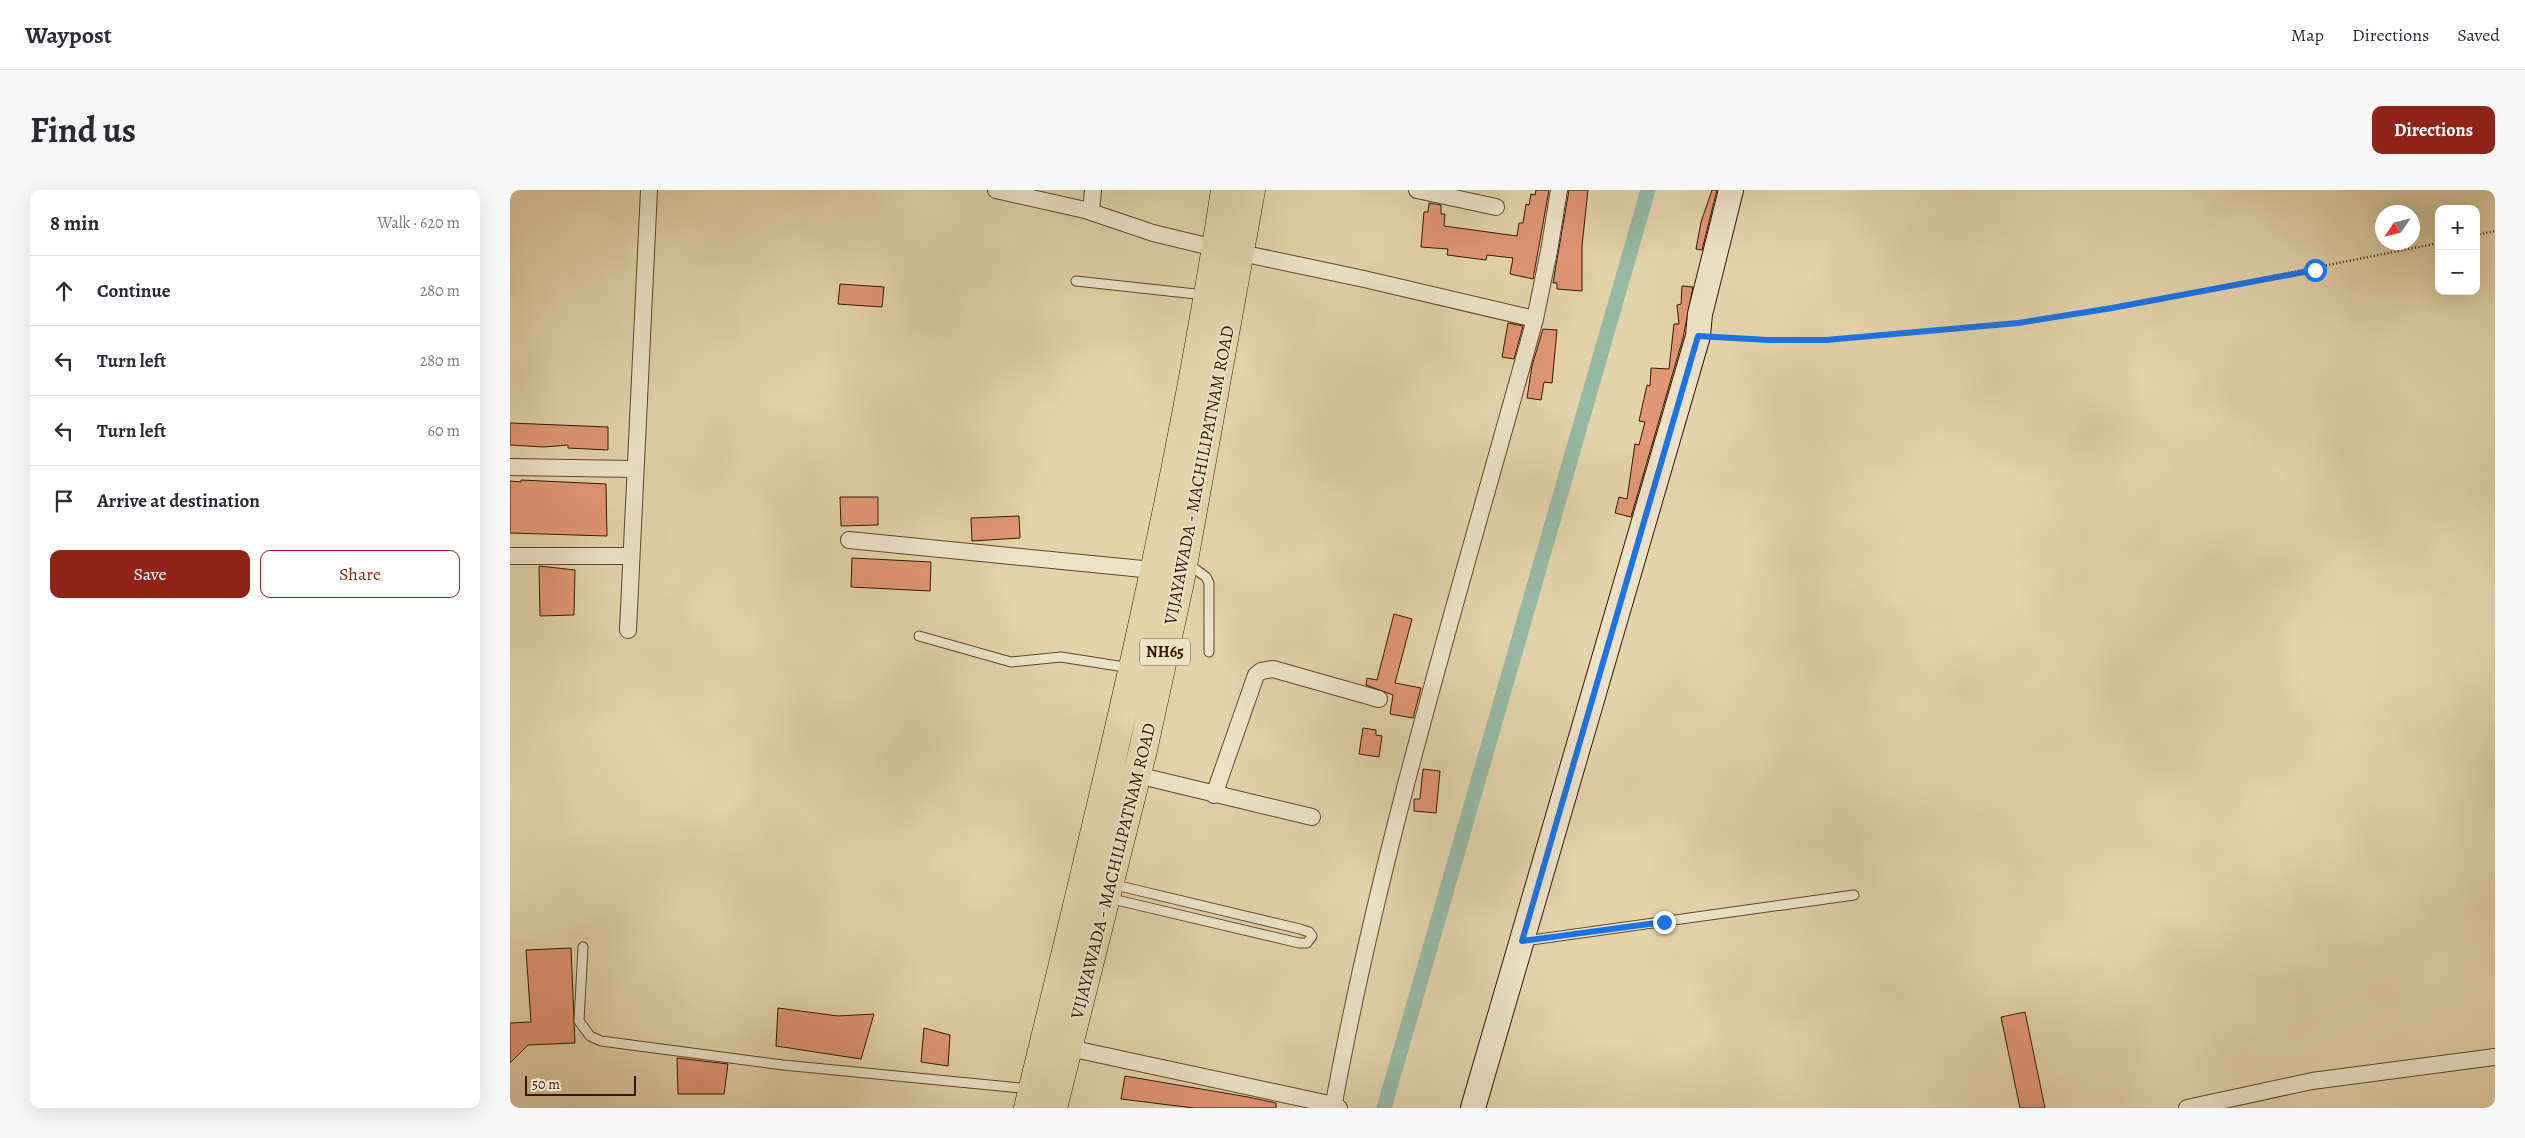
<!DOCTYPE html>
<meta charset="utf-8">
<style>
body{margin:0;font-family:Alegreya,serif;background:#f7f7f7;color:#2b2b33}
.controls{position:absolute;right:15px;top:15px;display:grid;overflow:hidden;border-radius:10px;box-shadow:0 5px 20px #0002}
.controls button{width:45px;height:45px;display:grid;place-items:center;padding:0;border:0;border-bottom:1px solid #e1e1e2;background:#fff;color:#2b2b33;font:25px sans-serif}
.compass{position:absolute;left:1865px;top:15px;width:45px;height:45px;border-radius:50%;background:#fff;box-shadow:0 5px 20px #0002;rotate:235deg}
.scale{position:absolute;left:15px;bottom:12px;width:111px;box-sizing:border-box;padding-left:5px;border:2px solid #311800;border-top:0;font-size:14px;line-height:18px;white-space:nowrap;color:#311800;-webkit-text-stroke:4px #ede2c8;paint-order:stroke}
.stop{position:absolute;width:15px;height:15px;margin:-11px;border:4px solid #1a73e8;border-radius:50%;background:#fff}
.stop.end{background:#1a73e8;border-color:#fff;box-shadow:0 1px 5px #0008}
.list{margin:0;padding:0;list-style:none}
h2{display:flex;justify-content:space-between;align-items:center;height:65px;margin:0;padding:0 20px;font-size:21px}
h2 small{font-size:16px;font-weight:400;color:#7c7c81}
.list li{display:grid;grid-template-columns:32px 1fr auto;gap:15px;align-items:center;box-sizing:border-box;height:70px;padding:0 20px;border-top:1px solid #e1e1e2}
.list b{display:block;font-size:19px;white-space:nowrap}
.list em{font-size:16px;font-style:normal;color:#7c7c81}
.actions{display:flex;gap:10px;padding:15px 20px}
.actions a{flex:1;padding:11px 0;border:1px solid #8f2418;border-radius:10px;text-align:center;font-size:18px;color:#8f2418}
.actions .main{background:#8f2418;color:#fff}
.icon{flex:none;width:28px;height:28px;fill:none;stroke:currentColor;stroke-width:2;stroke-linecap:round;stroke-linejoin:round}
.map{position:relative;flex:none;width:1985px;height:918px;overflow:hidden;border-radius:10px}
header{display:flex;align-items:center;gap:30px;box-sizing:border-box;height:70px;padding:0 25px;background:#fff;border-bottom:1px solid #e1e1e2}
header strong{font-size:24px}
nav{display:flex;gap:28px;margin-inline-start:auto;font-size:18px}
.intro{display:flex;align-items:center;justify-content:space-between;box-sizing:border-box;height:120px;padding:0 30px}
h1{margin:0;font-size:35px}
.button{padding:12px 22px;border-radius:10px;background:#8f2418;color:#fff;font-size:18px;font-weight:700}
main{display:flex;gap:30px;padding:0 30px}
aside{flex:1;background:#fff;border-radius:10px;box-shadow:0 5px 20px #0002}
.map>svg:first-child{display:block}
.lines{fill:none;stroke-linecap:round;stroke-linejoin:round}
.canal{stroke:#96b9a4;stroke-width:15}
.building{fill:#e19676;stroke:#311800}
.lane-casing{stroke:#5e472b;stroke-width:11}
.street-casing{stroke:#5e472b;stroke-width:18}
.secondary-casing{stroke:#311800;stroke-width:26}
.highway-casing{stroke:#311800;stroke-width:29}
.path{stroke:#311800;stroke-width:2.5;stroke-dasharray:1 2.5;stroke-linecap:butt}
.lane{stroke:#ede2c8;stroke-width:9}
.street{stroke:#ede2c8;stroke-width:16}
.secondary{stroke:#ede2c8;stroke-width:24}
.highway{stroke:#e3d3ab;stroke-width:28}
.route{stroke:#1a73e8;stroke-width:6}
.labels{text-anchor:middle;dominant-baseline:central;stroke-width:4;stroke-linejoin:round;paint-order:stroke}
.shield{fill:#ede2c8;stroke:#69553c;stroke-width:1}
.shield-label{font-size:16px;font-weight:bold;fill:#311800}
.street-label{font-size:18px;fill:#311800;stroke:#ede2c8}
</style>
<header>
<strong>Waypost</strong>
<nav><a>Map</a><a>Directions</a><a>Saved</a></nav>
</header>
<div class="intro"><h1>Find us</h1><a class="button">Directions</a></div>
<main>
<aside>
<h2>8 min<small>Walk · 620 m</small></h2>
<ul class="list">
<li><svg class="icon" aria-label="ahead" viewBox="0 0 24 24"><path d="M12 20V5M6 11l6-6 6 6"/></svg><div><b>Continue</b></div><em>280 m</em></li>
<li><svg class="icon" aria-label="left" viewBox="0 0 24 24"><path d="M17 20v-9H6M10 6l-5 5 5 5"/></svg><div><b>Turn left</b></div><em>280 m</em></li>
<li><svg class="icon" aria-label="left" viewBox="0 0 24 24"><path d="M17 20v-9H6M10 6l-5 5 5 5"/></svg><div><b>Turn left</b></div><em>60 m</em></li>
<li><svg class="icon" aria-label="arrive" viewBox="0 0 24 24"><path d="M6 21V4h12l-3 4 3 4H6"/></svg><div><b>Arrive at destination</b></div></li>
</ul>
<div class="actions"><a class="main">Save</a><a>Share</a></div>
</aside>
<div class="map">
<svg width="1985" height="918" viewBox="0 0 1985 918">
<rect width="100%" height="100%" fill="#e3d3ab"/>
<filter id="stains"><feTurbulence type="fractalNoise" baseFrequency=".004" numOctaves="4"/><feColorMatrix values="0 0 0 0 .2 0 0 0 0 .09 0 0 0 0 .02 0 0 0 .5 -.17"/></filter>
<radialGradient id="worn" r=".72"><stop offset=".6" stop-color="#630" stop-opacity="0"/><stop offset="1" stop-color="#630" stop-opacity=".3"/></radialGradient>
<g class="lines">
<!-- canal -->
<path class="canal" d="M874,918L1138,0"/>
</g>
<!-- building -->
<path class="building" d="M1026,0H1039L1023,89L1000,84L1003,68L977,65L976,70L937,65L938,59L911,57L914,22H918L919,13L931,15V24H935L934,36L1007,46L1009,33H1013L1016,14L1019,15L1021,4L1025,5Z
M1059,0H1078L1072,56V101L1047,99V93H1043Z
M1202,0H1207L1192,60L1186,59L1191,32Z
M330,94L374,97L372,117L328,114Z
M1172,96L1183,97L1173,148L1121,327L1105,323L1109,307L1117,309L1125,254L1129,255L1135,232L1129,231L1137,195L1140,196L1141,178L1159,179L1164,134H1169L1167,115L1171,114Z
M998,133L1013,136L1004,169L992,167Z
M1033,139L1047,140L1042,193L1034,192L1031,210L1017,208L1022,176Z
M0,233L98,237V260L58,258V255L34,257L0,255Z
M11,290L96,294L97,346L0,343V291L11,292Z
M330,307H368V335L331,336Z
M509,326L510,348L462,351L461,328Z
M342,368L421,372L420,401L341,397Z
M29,376L65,380L64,425L30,426Z
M884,424L902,429L885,493L911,498L903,528L880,524L883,505L856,495L857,488L867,490Z
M853,538L866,540V545L872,546L869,567L849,564Z
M913,579L930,581L926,623L904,621V609H910Z
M61,758L65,853L18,855L0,873V833L21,832L16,760Z
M268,818L328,826L364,824L351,869L266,856Z
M1515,822L1535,918H1510L1491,827Z
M414,838L440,845L438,876L411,872Z
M167,868L218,874L214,904H168Z
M615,886L738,907L766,913V918H684L611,909Z"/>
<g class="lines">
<defs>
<path id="lane" d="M566,91L695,105
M677,373L696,387L699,393V462
M409,446L501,472L551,467L621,478
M598,708L789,753H797L802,746L799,742L790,739L601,694
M1014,751L1344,705
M73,757L69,831L80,846L91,851L273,875L520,899"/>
<path id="street" d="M486,0L575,20L643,43L705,58
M907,0L986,17
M581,22L583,0
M731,63L854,89L1025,129
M0,277L125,279
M339,350L643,380
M0,366H121
M118,440L139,0
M627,585L802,627
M704,605L746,485L751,481L763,479L869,509
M559,858L824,915L829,918
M823,918C872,650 953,391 1025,129L1039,61L1049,0
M1677,918L1802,891L1985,867"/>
<path id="secondary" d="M963,918L1188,146L1190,124L1221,0"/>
<path id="highway" d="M518,918C592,614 668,309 715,0
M543,918L633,560L670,392L741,0"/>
</defs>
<!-- lane casing -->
<use href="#lane" class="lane-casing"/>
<!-- street casing -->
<use href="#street" class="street-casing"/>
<!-- secondary casing -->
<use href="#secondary" class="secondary-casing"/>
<!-- highway casing -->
<use href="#highway" class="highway-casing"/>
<!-- path -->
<path class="path" d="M1966,45L1985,41
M1206,147L1258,150H1316L1507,133L1602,118L1929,53"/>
<!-- lane -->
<use href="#lane" class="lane"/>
<!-- street -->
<use href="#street" class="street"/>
<!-- secondary -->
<use href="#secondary" class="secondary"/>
<!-- highway -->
<use href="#highway" class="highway"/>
</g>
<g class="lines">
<!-- route -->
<path class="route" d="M1154,732L1012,751L1188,146L1258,150H1316L1508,133L1602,118L1805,80"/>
</g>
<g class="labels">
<!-- shield labels -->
<rect class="shield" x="630" y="448.5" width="50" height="27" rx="4"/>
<g class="shield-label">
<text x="655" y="462">NH65</text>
</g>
<!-- street labels -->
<g class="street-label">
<text transform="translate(689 285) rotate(-79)">VIJAYAWADA - MACHILIPATNAM ROAD</text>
<text transform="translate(603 681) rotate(-76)">VIJAYAWADA - MACHILIPATNAM ROAD</text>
</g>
</g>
<rect width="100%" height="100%" filter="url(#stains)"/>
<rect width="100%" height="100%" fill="url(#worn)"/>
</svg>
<div class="controls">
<button>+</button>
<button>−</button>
</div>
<svg class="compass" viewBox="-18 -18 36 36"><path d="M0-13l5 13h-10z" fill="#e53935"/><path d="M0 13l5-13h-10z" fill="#7c7c81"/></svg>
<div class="scale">50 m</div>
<div class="stop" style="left:1805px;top:80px"></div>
<div class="stop end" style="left:1154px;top:732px"></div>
</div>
</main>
